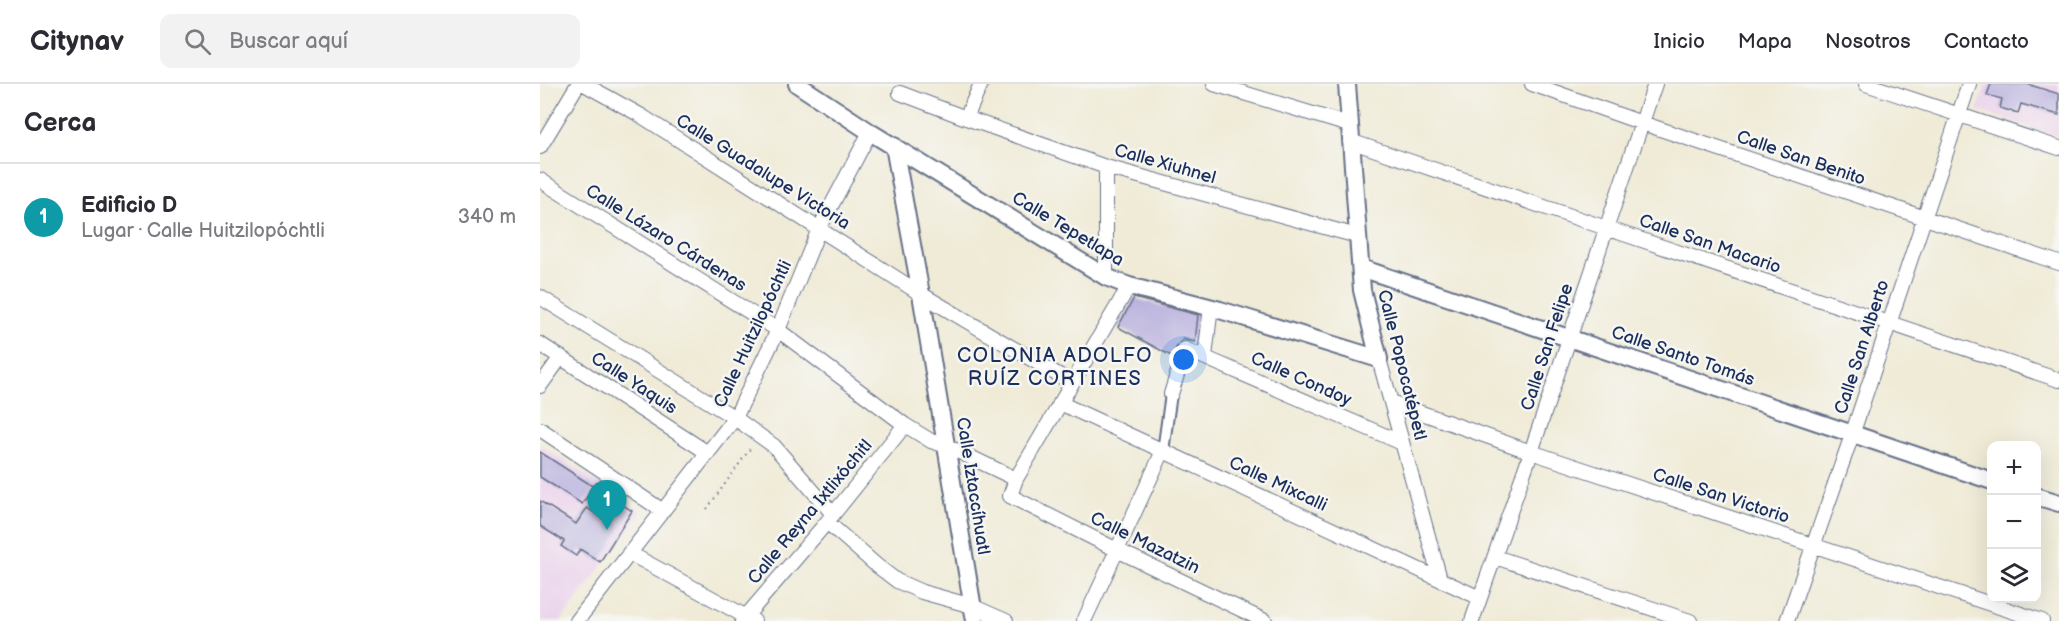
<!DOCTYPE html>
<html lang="es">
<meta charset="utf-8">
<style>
body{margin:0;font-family:"Balsamiq Sans",sans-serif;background:#f2f2f3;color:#2b2b33}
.controls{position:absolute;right:18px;bottom:18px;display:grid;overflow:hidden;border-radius:12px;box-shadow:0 6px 24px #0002}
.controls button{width:54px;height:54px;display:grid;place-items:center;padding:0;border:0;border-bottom:2px solid #e1e1e2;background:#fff;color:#2b2b33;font:30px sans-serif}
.you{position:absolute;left:644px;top:276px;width:21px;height:21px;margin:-15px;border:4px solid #fff;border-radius:50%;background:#1a73e8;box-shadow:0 0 0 9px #1a73e833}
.badge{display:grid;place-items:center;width:39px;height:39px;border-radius:50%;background:#c8321e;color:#fff;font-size:20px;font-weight:700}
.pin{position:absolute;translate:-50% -50px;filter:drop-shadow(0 2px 3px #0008)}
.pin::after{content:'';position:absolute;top:32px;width:21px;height:18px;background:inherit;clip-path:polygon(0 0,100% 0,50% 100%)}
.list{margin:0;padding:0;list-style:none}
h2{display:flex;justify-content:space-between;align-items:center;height:78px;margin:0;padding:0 24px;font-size:26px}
h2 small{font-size:20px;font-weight:400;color:#7c7c81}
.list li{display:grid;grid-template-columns:39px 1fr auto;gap:18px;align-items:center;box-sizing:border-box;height:108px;padding:0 24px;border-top:2px solid #e1e1e2}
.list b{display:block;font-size:22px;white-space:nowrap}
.list p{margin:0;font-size:20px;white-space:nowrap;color:#7c7c81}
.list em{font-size:20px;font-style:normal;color:#7c7c81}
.icon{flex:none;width:33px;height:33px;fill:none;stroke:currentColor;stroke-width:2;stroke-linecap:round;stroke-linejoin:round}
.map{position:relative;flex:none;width:1519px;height:537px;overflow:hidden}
header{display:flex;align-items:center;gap:36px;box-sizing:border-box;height:84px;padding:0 30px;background:#fff;border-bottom:2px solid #e1e1e2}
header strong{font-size:28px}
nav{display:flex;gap:33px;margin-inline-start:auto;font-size:21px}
.search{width:420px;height:54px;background:#f2f2f3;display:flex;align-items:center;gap:15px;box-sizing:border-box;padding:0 21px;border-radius:12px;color:#7c7c81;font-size:22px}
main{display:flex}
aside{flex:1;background:#fff}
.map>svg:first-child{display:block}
.built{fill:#ead1ec}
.building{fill:#b9b1de}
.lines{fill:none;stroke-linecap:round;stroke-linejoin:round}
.pedestrian-casing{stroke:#667188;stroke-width:14}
.minor-casing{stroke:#667188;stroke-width:16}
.tertiary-casing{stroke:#667188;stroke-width:20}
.path{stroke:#667188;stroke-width:2;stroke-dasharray:1.5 4.5;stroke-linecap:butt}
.pedestrian{stroke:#fff;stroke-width:10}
.minor{stroke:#fff;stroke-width:14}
.tertiary{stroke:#fff;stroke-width:16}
.labels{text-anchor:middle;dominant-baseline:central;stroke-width:5;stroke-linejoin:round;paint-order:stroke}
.street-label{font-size:18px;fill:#1b2f5e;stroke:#f6f6f2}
.neighbourhood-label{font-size:20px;letter-spacing:1.5px;fill:#1b2f5e;stroke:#f6f6f2}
</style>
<header>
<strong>Citynav</strong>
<div class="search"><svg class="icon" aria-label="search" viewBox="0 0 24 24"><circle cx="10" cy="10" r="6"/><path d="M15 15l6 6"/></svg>Buscar aquí</div>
<nav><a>Inicio</a><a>Mapa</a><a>Nosotros</a><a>Contacto</a></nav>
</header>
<main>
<aside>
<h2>Cerca<small></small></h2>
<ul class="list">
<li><span class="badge" style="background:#0f9aa8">1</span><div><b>Edificio D</b><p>Lugar · Calle Huitzilopóchtli</p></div><em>340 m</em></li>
</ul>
</aside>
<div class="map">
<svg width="1519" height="537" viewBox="0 0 1519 537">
<rect width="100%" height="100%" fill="#f6f6f2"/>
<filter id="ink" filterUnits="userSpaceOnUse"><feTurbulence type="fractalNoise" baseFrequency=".0167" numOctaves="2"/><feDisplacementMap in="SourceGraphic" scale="12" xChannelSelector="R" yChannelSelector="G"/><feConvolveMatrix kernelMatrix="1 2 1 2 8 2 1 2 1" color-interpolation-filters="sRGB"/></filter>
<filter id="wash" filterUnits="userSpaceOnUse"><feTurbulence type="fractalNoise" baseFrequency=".008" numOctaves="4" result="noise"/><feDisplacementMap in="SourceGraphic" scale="24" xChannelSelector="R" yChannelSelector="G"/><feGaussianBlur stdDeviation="1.35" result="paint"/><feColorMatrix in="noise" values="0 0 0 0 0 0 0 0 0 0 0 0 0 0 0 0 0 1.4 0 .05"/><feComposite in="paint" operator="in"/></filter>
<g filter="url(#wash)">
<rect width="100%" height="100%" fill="#f0ebd7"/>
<!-- built -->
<path class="built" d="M1446,0H1519V53L1437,26Z
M0,361L102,428L21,537H0Z"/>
<g id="blocks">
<!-- building -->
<path class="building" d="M1451,0H1487L1519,10V31L1481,20L1478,29L1460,24L1462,15L1447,11Z
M594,214L658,231L655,258L643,255L637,262L633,273L578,243Z
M0,368L54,403L42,420L0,393Z
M74,415L92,427L60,478L40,465L36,472L21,462L24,457L0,442V417L36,440L47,424L62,434Z"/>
</g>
</g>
<g filter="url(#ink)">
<use href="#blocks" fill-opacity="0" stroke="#667188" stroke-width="1.5"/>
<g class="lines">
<defs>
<path id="pedestrian" d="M623,367L631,310"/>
<path id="minor" d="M44,0L100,31L381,210L532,299
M674,0L809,41
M992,0L1102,39L1519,179
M1326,0L1519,64
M360,9L426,34L566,83L817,152
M426,34L441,0
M810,57L1066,144L1519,296
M0,63L38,0
M566,83V193
M0,96L238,246L365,341L391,357L407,362L476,395
M589,202L476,395L470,412L577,466L725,537
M0,213L195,334L234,362L293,430
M0,260L168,369
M665,272L671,223
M839,275L900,495
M0,302L21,273
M631,310L645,265L862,359
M851,318L991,368L1502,537
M520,319L940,514
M0,345L123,427
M287,438L336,481L357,497L382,508L432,522L466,537
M89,469L214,537
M955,473L1150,537
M37,537L195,334L238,246L279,145L330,48
M202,537L287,438L365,341
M544,537L623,367
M932,537L991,368L1115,0
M1247,537L1312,351L1429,0"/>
<path id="tertiary" d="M257,0L330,48L566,193L589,202L680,226L839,275
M807,0L822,206L839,275
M354,62L381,210L435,537
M821,184L1452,397
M1496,412L1519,419"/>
</defs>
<!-- pedestrian casing -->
<use href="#pedestrian" class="pedestrian-casing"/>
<!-- minor casing -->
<use href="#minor" class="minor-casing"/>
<!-- tertiary casing -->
<use href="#tertiary" class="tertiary-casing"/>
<!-- path -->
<path class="path" d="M167,425L212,362"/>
<!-- pedestrian -->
<use href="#pedestrian" class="pedestrian"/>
<!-- minor -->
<use href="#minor" class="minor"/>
<!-- tertiary -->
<use href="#tertiary" class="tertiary"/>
</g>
</g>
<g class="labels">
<!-- street labels -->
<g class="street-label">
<text transform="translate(1261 74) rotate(19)">Calle San Benito</text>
<text transform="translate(625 80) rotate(16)">Calle Xiuhnel</text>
<text transform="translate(223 88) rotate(32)">Calle Guadalupe Victoria</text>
<text transform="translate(528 145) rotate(31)">Calle Tepetlapa</text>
<text transform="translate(126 154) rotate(32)">Calle Lázaro Cárdenas</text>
<text transform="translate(1170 160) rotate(19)">Calle San Macario</text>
<text transform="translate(213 250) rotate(-65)">Calle Huitzilopóchtli</text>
<text transform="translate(1007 263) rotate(-72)">Calle San Felipe</text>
<text transform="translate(1322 263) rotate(-72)">Calle San Alberto</text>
<text transform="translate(1143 272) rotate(19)">Calle Santo Tomás</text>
<text transform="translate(862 281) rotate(76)">Calle Popocatépetl</text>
<text transform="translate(761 295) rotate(24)">Calle Condoy</text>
<text transform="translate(94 299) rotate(33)">Calle Yaquis</text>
<text transform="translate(738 400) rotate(25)">Calle Mixcalli</text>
<text transform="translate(433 402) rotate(81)">Calle Iztaccíhuatl</text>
<text transform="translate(1181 412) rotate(18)">Calle San Victorio</text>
<text transform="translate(270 428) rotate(-50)">Calle Reyna Ixtlixóchitl</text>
<text transform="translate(605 459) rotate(26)">Calle Mazatzin</text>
</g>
<!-- neighbourhood labels -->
<g class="neighbourhood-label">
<text x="515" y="272">COLONIA ADOLFO<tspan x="515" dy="23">RUÍZ CORTINES</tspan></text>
</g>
</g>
</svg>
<div class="controls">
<button>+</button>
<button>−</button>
<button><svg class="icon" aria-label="layers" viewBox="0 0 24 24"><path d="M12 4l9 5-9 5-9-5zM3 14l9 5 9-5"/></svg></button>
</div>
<div class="you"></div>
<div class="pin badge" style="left:67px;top:446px;background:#0f9aa8">1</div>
</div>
</main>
